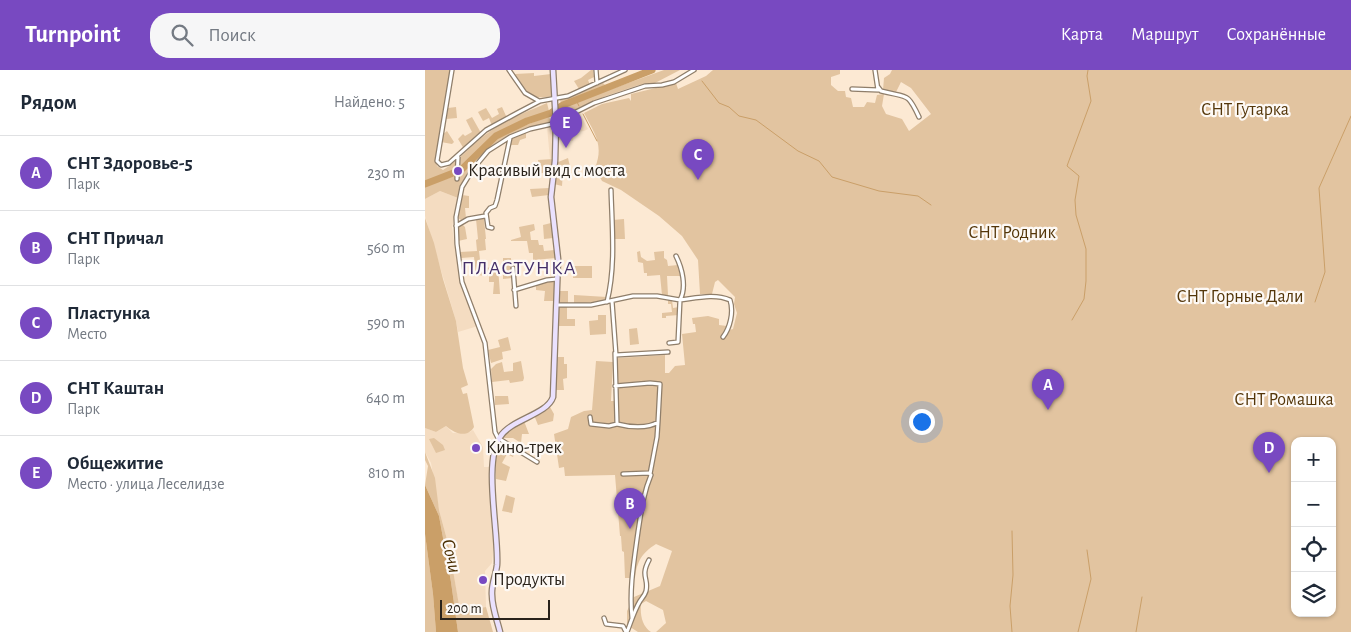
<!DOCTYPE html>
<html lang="ru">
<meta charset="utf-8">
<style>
body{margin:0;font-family:"Alegreya Sans",sans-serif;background:#f6f6f7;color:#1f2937}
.controls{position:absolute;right:15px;bottom:15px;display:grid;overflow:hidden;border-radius:10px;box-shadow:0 1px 4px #0004}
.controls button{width:45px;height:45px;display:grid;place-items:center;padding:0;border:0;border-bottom:1px solid #e0e1e3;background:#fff;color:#1f2937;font:25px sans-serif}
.scale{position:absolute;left:15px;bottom:12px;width:110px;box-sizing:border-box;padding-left:5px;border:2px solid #29221a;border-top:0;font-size:14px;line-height:18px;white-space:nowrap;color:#29221a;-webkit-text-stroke:4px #fdf9f5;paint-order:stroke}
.you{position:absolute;left:496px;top:351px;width:18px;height:18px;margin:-12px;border:4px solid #fff;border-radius:50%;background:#1a73e8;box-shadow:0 0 0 8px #1a73e833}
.badge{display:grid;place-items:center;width:32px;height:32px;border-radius:50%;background:#7849c1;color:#fff;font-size:16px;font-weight:700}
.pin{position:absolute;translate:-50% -41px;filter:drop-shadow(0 1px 2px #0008)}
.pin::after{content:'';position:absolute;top:26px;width:18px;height:15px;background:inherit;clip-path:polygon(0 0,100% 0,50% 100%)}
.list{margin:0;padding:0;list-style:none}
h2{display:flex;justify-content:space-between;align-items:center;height:65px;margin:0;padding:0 20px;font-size:21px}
h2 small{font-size:16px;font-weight:400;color:#747a83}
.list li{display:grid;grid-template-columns:32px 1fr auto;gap:15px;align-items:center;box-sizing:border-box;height:75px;padding:0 20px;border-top:1px solid #e0e1e3}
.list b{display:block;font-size:19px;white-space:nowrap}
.list p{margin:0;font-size:16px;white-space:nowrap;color:#747a83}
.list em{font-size:16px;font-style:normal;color:#747a83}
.icon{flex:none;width:28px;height:28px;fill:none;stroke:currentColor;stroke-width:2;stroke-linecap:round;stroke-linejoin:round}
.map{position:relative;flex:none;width:926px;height:562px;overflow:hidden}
header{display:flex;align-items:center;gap:30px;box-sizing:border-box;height:70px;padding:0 25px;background:#7849c1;color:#fff}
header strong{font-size:24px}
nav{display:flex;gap:28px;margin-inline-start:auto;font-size:18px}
.search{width:350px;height:45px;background:#f6f6f7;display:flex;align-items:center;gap:12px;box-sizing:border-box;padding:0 18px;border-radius:20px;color:#747a83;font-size:19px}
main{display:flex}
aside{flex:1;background:#fff}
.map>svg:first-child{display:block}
.built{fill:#f4dcc1}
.green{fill:#e2c4a0;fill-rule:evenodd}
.water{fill:#ca9f68}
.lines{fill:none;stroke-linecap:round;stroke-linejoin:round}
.stream{stroke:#ca9f68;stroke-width:1}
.river{stroke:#ca9f68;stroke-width:7}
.street-casing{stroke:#8f7e6a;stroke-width:5.5}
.secondary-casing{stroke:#8f7e6a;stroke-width:7}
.street{stroke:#fff;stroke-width:3}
.secondary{stroke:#eae1fe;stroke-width:4.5}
.poi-dot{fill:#7849c1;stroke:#fdf9f5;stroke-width:2}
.labels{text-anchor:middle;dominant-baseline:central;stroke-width:4.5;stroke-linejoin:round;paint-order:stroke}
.park-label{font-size:18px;fill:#543609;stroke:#fdf9f5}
.poi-label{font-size:18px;fill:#29221a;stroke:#fdf9f5;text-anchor:start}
.water-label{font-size:19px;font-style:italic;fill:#4b2e00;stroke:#fdf9f5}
.quarter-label{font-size:20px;letter-spacing:1px;fill:#432e69;stroke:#fdf9f5}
</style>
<header>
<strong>Turnpoint</strong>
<div class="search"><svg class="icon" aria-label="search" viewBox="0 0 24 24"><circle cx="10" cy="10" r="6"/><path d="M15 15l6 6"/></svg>Поиск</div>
<nav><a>Карта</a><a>Маршрут</a><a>Сохранённые</a></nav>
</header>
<main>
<aside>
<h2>Рядом<small>Найдено: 5</small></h2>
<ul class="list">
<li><span class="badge">A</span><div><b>СНТ Здоровье-5</b><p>Парк</p></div><em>230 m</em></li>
<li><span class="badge">B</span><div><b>СНТ Причал</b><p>Парк</p></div><em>560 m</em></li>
<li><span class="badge">C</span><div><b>Пластунка</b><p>Место</p></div><em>590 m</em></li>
<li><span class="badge">D</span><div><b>СНТ Каштан</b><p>Парк</p></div><em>640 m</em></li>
<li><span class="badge">E</span><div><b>Общежитие</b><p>Место · улица Леселидзе</p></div><em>810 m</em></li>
</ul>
</aside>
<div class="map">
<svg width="926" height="562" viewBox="0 0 926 562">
<rect width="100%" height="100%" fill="#fce9d3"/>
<!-- built -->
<path class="built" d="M154,42L163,59L159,61L149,62L148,71L133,70L132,88L125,89L122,57Z
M15,121L33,128L27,157L34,205L36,217L44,232L53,256L33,262L31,251L0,146V129Z
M21,356L28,363L45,362L48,360L58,377L59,397H64L69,472L67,493L60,501L61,537L35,542L24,477L14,440L6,393L0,382V358L11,362Z"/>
<!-- green -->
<path class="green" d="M0,0H26L11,91L12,96L18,100C34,91 45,76 60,65C78,51 101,42 122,33L124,41L75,61L36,97L0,113Z
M166,0H168L169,7L163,10L165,15L154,19L149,11L156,8Z
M239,0H255L230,13L214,15L181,26L138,46L136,38L140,36Z
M288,0H415V4L406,7V15L413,21H420L421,27L426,28L428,37H439L442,32L450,33L452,25L459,24L457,36L461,44L477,49L484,61L506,44L486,18L476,12L471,22L458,20L459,8L465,4L467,0H926V562H231L241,553L238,540L221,531L216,534C215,545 217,556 226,562H213L202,555V541L209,527L235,516L247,481L231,474C217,483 212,491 210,508H200L199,482L197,481L196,466H195L190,405L140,406L139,397L134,398L129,364L143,359L146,347L159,341L167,340L171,291L188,292L186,331H190L193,288L240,285V303H244L250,296L260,295L257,264L271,262L270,254H268L267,248L283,246L294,249V255L302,256L301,261L308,259L312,243L309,234L310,227L293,210L290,212L287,224H275L273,190L257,166L234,146L196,120L177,111L170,98C179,75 170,64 159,43L177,34L204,28L206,31V24L251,13L253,19L281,6ZM870,371H907V543H870Z
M109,3V6L126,4L127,26C104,31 102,22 90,4Z
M178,13L180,15L136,33L135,30Z
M31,37L32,48L21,49L23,38Z
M77,37L82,48L67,56L64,48L58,51L53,42L61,38L67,48L74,44L72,39Z
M124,46L126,53C82,60 44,81 33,128L15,121L0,129V116L36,104L71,67Z
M47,47L56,63L39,79L33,69L38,64L40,66L47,62L41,50Z
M22,61L29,72L27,74L16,72L17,65Z
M101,61V68L95,70L93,75H85L86,68Z
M143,88L146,101H138L137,116L129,114L131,93Z
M128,89L125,102L110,104L109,99L114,98L113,90Z
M124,118V125L107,127L105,119Z
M37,125L44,126V138H40L41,148L36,150L33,148Z
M0,148L9,173L18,209L31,251L38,298L43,315L36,318L38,324L42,323L49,357C42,369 29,363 21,356L11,362L0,358Z
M51,149H59L61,169H60L61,180L54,181L56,198L73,197L75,224H68L69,212H64V206L51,205L49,187L36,188L35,182L52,181L51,170L53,169Z
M199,149L200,169H189L188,150Z
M126,153L128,168L119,169L118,155Z
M37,154L40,157L42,169L33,171L32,157Z
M109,154L110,160L105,162L106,170H113L114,175H118L119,181L130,180L131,188L108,190V183H104L102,171H86V170L96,167L94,157Z
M215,181L216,187L222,191L230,190L229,182L239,181V188L242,190L243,196L253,195L255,206H242L243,225H237L235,205L222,206V203H219L218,193L213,192L212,182Z
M78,188H86L87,208L78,209Z
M148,196H167V208H148Z
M131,211L130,231H119L120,221L111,220V214Z
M134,221H143V234H137L134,232Z
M149,225L182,227L181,231L149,234Z
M243,229L247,230L248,238L254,237V245L241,246V248H237V243L247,242L246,234H243Z
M133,237H142V249H150V256H133Z
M173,245H181V264L165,265L164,251L173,250Z
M212,258L214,274L205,275L204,259Z
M83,267L86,280L77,282L78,289L66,293L63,280L75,277L73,270Z
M132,287H139V294H142V308L138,309L139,320H130Z
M96,291L99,308L98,311L85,313L84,310L67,312L66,299L71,294L77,292L79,302L88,301V293Z
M70,326H83L84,334L70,335Z
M125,337L129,344L128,351L113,355L109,345Z
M99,351L104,364H97L96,373L88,368H76L86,358Z
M9,368L18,375L20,380L11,383L4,369Z
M74,371L90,381L88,387L82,384L77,393L85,397L81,411L71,409L70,393Z
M0,382L10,408L14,440L24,477L35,541L61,537L68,562H33L26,512L14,446L0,415L3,396L0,390Z
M81,425L90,428L87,443L77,441Z
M0,464L8,524L11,562H0Z"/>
<!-- water -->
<path class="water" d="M0,415L14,446L26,512L33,562H11L8,524L0,464Z"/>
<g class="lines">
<!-- stream -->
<path class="stream" d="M277,11L294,33L304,37L314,46L331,50L373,81L394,91L407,107L454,121L493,126L506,135
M151,30L154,36
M158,44L172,71
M890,232L900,202L894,118L926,46
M647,250L659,229L661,211V179L651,145L650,130L654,106L642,96L666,31L662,6L663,0
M587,461L588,505L585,536L587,562
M653,562L666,509L662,480
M711,562L717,527"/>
<!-- river -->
<path class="river" d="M0,114L36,100L71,66L102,51L126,43L138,35L227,0"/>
<defs>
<path id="street" d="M27,0L12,91L16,95L24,93L61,60L94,42L115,31L143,26L200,0
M84,0L100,23L114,31
M171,0L172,13
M453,17L456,21C482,28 482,21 494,47
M427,19L453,20L450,0
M32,109L33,87
M31,156L43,149L60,146
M67,158L63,157L61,143L65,138L70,136L72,130L85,68
M251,186C257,198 262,217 255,230C271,228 290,223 305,230C309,242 305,258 298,267
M88,198L91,236
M89,220L122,210L132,209
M187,231L191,285L243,282
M182,232C191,196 187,157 186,120
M132,235H166L208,226H232L255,230L253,272L244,273
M190,283L192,354C203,357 223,359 233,352L235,314L225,313L190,316
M165,347L166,354L184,356L192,354
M112,392L73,368L70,362L60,273L37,212L32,174L31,147L37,117L48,99L63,81L85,67L105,59L127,54L169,33L220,16L237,15L249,12L269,0
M198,404L224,403L226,405C218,424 216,443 213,462C209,491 204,519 207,548
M225,404L232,367L233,352
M179,548L181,554L198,556L201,562
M202,562C206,552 209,541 215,531C217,528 220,525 221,521C224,508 215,507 224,490"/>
<path id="secondary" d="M75,562C72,550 67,537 67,525C66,515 71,505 72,495C74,463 58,392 75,367C86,349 122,345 128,327L133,189L126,127L130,91L131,53L128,0"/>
</defs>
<!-- street casing -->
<use href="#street" class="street-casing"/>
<!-- secondary casing -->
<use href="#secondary" class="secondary-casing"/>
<!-- street -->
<use href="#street" class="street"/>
<!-- secondary -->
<use href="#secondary" class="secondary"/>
</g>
<!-- markers -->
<g class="poi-dot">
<circle cx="33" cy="101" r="5"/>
<circle cx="51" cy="378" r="5"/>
<circle cx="58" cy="510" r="5"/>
</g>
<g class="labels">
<!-- park labels -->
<g class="park-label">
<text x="820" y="40">СНТ Гутарка</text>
<text x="587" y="163">СНТ Родник</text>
<text x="815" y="227">СНТ Горные Дали</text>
<text x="859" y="330">СНТ Ромашка</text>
</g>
<!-- poi labels -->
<g class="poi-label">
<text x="43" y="101">Красивый вид с моста</text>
<text x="61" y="378">Кино-трек</text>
<text x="68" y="510">Продукты</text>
</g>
<!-- water labels -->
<g class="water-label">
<text transform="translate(26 486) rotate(77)">Сочи</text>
</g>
<!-- quarter labels -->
<g class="quarter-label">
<text x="94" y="198">ПЛАСТУНКА</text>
</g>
</g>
</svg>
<div class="controls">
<button>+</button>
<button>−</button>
<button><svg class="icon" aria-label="locate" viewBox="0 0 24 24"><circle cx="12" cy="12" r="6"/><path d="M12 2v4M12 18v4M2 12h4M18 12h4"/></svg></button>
<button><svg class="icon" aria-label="layers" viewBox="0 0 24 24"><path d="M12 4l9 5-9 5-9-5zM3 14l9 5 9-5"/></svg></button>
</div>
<div class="scale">200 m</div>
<div class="you"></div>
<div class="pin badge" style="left:623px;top:340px">A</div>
<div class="pin badge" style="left:205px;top:459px">B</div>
<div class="pin badge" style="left:273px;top:110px">C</div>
<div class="pin badge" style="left:844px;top:403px">D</div>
<div class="pin badge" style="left:141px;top:78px">E</div>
</div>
</main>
